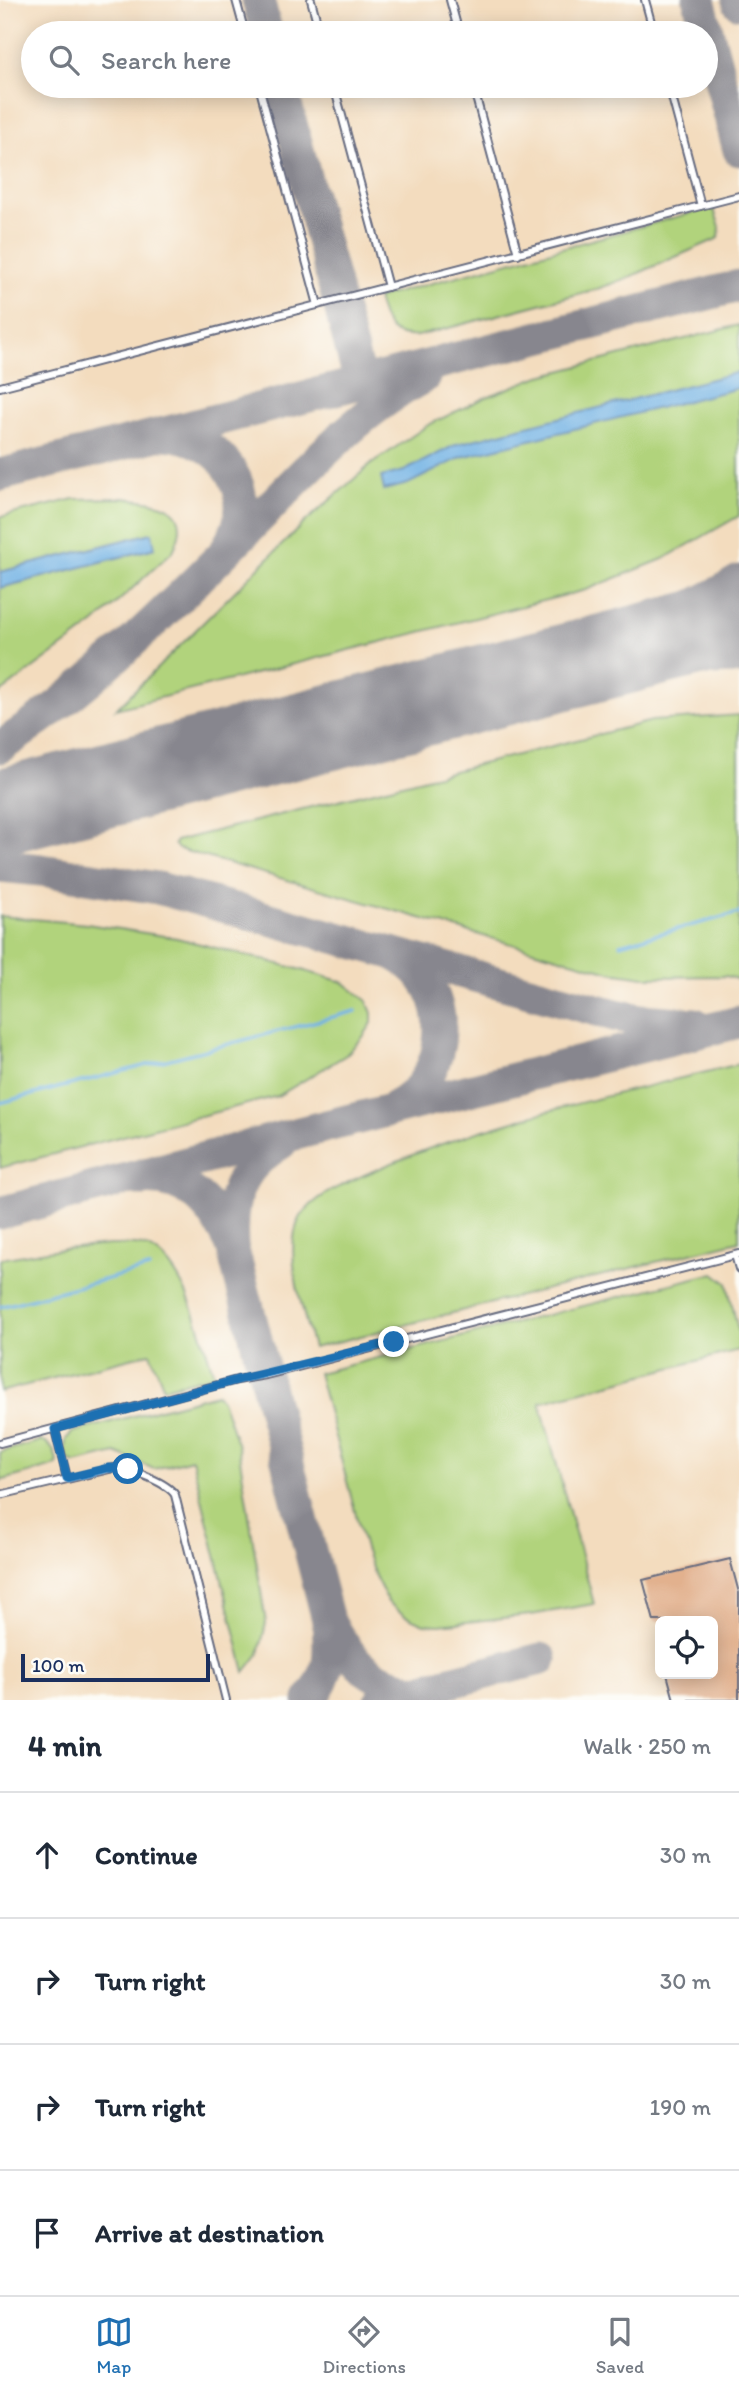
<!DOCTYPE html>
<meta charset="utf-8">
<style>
body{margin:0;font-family:Itim,sans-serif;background:#f2f2f3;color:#1f2937}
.controls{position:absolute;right:21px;bottom:21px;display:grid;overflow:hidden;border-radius:10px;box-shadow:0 4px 18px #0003}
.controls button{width:63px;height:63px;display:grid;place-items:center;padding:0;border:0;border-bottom:2px solid #e0e1e3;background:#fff;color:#1f2937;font:35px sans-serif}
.scale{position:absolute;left:21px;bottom:18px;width:189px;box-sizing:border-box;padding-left:7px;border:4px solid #1b2f5e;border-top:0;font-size:19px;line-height:24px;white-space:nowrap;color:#1b2f5e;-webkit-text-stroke:5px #fdfcf7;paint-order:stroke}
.stop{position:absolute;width:21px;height:21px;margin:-16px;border:5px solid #1f6fb2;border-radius:50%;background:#fff}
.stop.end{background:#1f6fb2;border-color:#fff;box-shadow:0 2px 7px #0008}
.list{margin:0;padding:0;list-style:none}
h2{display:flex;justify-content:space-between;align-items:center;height:91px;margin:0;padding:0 28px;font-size:30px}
h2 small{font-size:23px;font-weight:400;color:#747a83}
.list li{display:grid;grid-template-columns:46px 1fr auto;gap:21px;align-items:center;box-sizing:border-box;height:126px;padding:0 28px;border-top:2px solid #e0e1e3}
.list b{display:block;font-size:26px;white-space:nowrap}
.list em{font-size:23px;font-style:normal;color:#747a83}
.icon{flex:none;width:38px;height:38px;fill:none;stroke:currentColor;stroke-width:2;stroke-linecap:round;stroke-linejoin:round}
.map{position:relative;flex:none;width:739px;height:1700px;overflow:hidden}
.search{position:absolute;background:#fff;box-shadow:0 4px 18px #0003;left:21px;right:21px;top:21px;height:77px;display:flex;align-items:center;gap:18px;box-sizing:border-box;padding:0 24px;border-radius:38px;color:#747a83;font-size:26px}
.sheet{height:595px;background:#fff}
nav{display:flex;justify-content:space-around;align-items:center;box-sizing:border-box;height:98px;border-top:2px solid #e0e1e3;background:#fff;font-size:19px;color:#747a83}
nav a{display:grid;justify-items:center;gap:4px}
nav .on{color:#1f6fb2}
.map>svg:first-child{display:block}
.green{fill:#b1d37b;stroke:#66816c;stroke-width:2}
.water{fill:#6fb1e4;stroke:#4570a1;stroke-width:2}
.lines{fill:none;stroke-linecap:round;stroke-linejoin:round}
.stream{stroke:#6fb1e4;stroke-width:3.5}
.taxiway{stroke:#87868e;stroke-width:33}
.runway{stroke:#87868e;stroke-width:86}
.building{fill:#e2b18e}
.service-casing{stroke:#676c80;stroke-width:10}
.service{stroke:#fff;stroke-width:6}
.route{stroke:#1f6fb2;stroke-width:9}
</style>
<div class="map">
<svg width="739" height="1700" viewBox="0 0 739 1700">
<rect width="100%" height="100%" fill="#fdfcf7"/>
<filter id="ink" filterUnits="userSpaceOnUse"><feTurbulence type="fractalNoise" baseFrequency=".0143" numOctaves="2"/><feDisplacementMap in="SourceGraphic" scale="14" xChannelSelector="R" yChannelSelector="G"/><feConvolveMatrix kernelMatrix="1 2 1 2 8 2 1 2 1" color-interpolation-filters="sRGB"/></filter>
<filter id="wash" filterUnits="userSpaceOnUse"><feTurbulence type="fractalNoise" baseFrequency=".00686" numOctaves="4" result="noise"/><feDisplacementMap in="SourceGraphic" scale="28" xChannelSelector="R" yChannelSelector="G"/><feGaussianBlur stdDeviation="1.57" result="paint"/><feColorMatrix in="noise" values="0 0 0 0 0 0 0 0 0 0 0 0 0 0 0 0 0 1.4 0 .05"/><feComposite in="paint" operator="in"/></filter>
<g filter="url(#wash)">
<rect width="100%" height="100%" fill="#f3dcbe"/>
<!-- green -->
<path class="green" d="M713,207L720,227L719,238L625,279L597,289L418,336C389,339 383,323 377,298Z
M739,325V516L663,559L586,590L116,709L305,522L370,465L428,425L484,398L537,377Z
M123,498C159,502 196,505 173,551L95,623L0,693V588L155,548L151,533L0,572V517L74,499Z
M739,715V980L726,976L644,977L610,972L178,849L174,844L176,841L652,721Z
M0,916L87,924L177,938L291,967L343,982L367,1001L372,1013V1023L363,1037L346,1055L278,1096L0,1168Z
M739,1064V1241L313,1348C304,1314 282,1250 300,1218C315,1194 347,1183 371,1172C488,1120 615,1095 739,1064Z
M110,1245C120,1245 133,1244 143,1246C185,1257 202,1339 214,1375L164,1388L150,1353L0,1392V1259L53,1250Z
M714,1273L727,1283L739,1334V1350L540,1402L594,1604L531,1615L439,1625L424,1624L404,1615L388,1602L375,1576L365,1549L318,1373Z
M217,1394L222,1400L238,1446L266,1623L259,1654L245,1672L192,1459L154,1469L116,1453L75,1463L68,1460L65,1449L66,1439L73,1432Z
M40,1441C52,1443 57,1455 57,1465L0,1481V1452Z"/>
<!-- water -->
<path class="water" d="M739,372V388L462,457L408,484L384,490L381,477L404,471L457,444Z
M152,533L155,548L0,588V572Z"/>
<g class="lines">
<!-- stream -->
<path class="stream" d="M620,944L739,913
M0,1103L356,1011
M0,1307L149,1268"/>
<!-- taxiway -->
<path class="taxiway" d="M258,0L267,33
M699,0L739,150
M738,0L739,3
M281,86L360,382
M165,434C223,437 263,494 228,546
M0,475L739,286
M578,670L650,661L739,658
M501,683C582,654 664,626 739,581
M0,747C92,687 170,607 247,530C302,475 355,414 424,377
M0,866L41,870L158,888L615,1015L640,1020L695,1024
M395,1107C452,1078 457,987 397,956
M141,1180C188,1175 214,1207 232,1246L328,1620C330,1654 332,1671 310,1700
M0,1213L295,1134L739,1022
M232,1244C229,1196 239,1169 281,1143
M329,1622C354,1665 367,1678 415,1691
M381,1700L541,1659"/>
<!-- runway -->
<path class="runway" d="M0,812L739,622"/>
</g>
<g id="blocks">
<!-- building -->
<path class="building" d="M730,1559L739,1593V1700H674L667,1674H713V1621H654L643,1580Z"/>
</g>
</g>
<g filter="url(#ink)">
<use href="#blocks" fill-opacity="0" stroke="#676c80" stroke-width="2"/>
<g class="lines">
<defs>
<path id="service" d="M236,0L245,33
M311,0L320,33
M450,0L459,33
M645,0L654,33
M259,86L318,305
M334,86L388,287
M473,86L518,254
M669,86L701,206
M0,387L739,196
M735,1255L739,1269
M55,1429L67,1478
M0,1443L237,1380L266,1375L739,1254
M0,1495L118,1467C133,1470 168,1483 175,1495L226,1700"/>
</defs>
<!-- service casing -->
<use href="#service" class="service-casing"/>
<!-- service -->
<use href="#service" class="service"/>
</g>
</g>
<g class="lines" filter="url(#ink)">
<!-- route -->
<path class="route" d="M128,1469L108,1468L67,1478L55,1429L237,1380L394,1342"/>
</g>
</svg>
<div class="controls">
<button><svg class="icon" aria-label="locate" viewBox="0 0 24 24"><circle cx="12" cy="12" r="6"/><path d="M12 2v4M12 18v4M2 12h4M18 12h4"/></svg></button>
</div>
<div class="scale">100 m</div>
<div class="stop" style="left:128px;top:1469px"></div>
<div class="stop end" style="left:394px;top:1342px"></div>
<div class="search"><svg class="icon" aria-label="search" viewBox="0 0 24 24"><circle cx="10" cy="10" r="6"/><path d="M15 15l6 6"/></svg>Search here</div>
</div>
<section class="sheet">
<h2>4 min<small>Walk · 250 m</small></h2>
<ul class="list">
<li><svg class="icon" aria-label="ahead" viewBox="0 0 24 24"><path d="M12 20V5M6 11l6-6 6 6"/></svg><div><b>Continue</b></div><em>30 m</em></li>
<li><svg class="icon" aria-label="right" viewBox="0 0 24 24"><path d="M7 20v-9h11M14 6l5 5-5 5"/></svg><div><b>Turn right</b></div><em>30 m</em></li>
<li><svg class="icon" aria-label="right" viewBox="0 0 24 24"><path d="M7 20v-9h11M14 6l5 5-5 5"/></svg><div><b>Turn right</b></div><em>190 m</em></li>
<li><svg class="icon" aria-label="arrive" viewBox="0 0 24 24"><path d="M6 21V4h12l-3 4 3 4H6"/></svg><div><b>Arrive at destination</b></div></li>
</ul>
</section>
<nav>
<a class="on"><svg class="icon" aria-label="map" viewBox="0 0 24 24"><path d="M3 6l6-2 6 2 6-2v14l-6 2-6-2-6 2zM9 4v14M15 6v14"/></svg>Map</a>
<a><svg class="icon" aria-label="directions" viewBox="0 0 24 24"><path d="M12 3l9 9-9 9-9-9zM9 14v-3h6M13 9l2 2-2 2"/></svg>Directions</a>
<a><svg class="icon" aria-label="saved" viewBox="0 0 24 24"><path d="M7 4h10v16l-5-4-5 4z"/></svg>Saved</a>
</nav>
